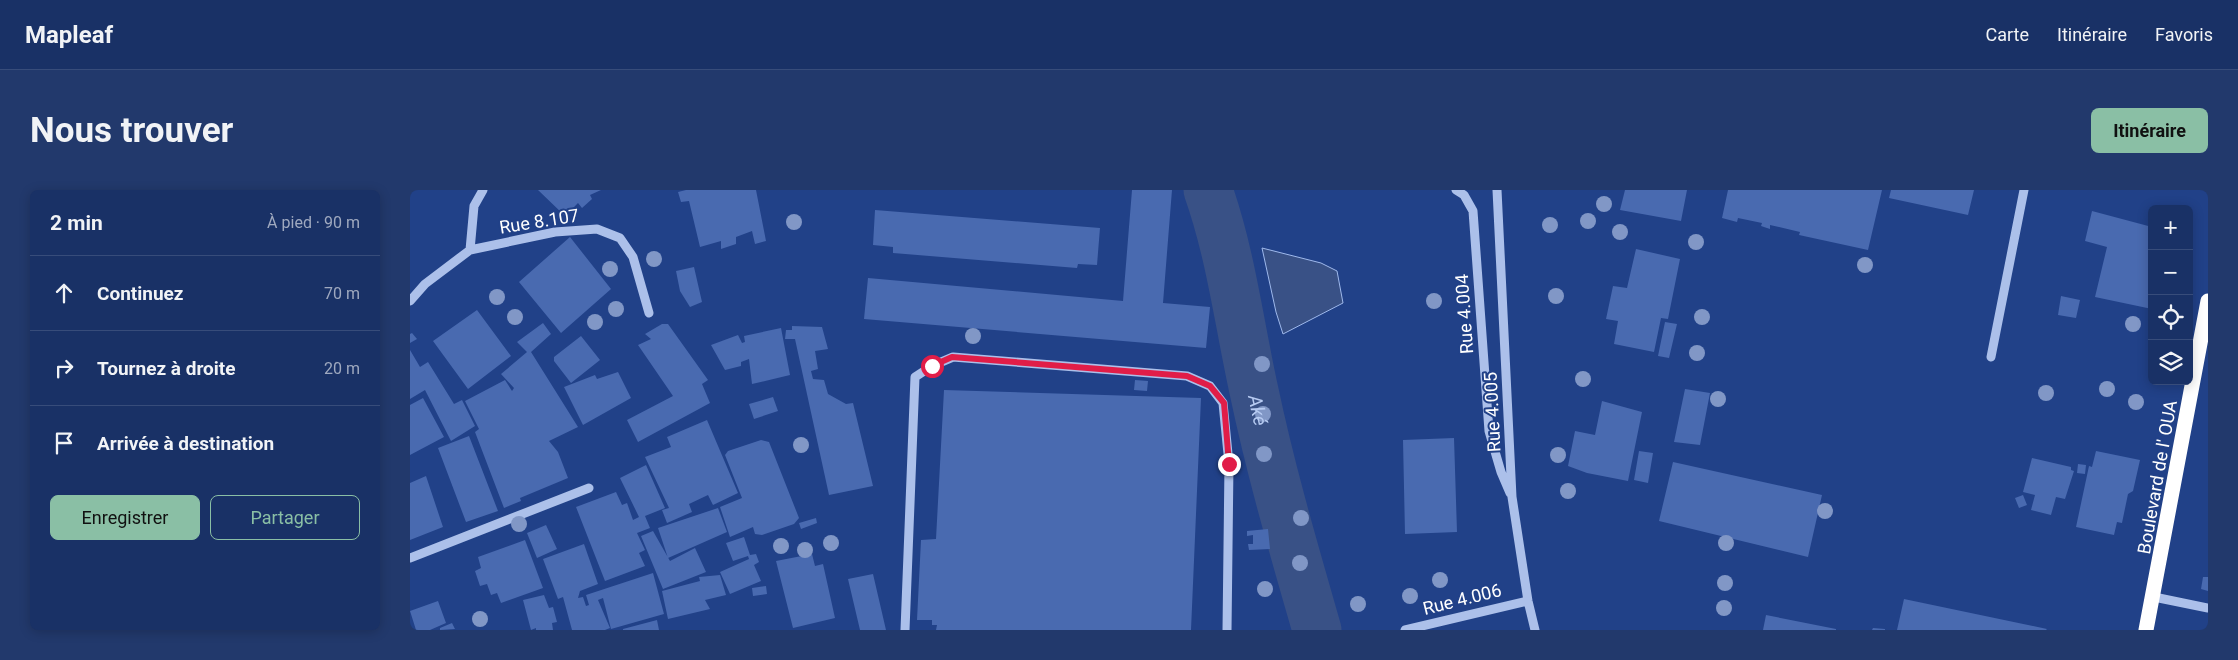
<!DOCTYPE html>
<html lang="fr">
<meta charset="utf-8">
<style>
body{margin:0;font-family:Roboto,sans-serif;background:#22396c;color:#f1f3f6}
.controls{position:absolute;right:15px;top:15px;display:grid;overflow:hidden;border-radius:8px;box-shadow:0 2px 12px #0003}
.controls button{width:45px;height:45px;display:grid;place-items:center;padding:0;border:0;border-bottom:1px solid #374c7a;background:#193166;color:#f1f3f6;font:25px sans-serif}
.stop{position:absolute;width:15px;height:15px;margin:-11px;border:4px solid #e11d48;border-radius:50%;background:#fff}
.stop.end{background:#e11d48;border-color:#fff;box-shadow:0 1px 5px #0008}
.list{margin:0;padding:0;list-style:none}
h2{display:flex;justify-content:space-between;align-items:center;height:65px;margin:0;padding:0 20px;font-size:21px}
h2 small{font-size:16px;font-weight:400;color:#9fa9bf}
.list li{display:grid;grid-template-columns:32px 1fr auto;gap:15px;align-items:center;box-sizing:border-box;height:75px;padding:0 20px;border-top:1px solid #374c7a}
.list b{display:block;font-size:19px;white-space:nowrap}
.list em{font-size:16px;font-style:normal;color:#9fa9bf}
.actions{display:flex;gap:10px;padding:15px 20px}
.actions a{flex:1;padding:11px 0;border:1px solid #8abfa5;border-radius:8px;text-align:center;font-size:18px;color:#8abfa5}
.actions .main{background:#8abfa5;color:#111}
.icon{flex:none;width:28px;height:28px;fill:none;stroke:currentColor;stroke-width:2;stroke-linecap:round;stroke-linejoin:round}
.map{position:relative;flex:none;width:1798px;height:440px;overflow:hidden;border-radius:8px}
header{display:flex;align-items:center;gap:30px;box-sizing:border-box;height:70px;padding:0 25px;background:#193166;border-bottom:1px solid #374c7a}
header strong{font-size:24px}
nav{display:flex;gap:28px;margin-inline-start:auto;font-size:18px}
.intro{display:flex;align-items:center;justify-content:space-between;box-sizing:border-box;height:120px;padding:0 30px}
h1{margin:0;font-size:35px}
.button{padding:12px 22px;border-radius:8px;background:#8abfa5;color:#111;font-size:18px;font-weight:700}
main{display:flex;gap:30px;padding:0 30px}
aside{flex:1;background:#193166;border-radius:8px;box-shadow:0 2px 12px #0003}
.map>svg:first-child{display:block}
.water{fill:#395186;stroke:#9fb9ec}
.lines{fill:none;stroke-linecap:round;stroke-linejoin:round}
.river{stroke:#395186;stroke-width:49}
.building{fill:#496ab0}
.minor{stroke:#acc0ea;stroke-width:9}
.highway{stroke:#fff;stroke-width:15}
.tree{fill:#8197c6}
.route{stroke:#e11d48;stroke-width:6}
.labels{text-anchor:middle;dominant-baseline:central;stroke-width:4;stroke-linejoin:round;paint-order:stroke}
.street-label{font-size:18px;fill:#fff;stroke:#214188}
.water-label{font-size:19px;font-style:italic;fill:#b7cbf2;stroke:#214188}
</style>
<header>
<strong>Mapleaf</strong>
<nav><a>Carte</a><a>Itinéraire</a><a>Favoris</a></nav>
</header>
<div class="intro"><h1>Nous trouver</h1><a class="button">Itinéraire</a></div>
<main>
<aside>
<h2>2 min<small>À pied · 90 m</small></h2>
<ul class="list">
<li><svg class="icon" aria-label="ahead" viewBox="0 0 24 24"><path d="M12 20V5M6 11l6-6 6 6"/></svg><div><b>Continuez</b></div><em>70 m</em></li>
<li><svg class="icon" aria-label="right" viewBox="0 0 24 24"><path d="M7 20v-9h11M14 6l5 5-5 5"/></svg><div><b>Tournez à droite</b></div><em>20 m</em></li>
<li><svg class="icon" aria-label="arrive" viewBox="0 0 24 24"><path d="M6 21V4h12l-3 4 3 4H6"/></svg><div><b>Arrivée à destination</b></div></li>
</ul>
<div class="actions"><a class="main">Enregistrer</a><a>Partager</a></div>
</aside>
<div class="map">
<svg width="1798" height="440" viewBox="0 0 1798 440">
<rect width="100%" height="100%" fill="#214188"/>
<!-- water -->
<path class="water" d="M852,58L911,73L927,81L933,113L873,144L866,122Z"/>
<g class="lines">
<!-- river -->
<path class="river" id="s1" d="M798,0C821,65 829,133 844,201C861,282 884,360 907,440"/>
</g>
<!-- building -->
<path class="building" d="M128,0H191L180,5L182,9L172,18L168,13L155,26Z
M276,0H346L356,51L345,54L342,41L326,47V54L311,59V51L290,57L279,11L271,12L268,2Z
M722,0H762L753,113L800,117L796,158L454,129L458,88L713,111Z
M1215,0H1277L1271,31L1210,20Z
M1318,0H1472L1458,60L1389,45L1390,42L1360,35V39L1351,36L1352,33L1328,28L1327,32L1312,28Z
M1481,0H1564L1558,25L1479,8Z
M465,20L690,38L687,75L668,74L667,78L483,63V57L463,55Z
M1682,21L1742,37V119L1685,107L1697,57L1675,51Z
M160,47L201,99L151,143L109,92Z
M1226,59L1270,69L1258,129L1251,128L1244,162L1204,154L1208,131L1196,129L1203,96L1217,98Z
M284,77L292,112L280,117L270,101L266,81Z
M1651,106L1670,110L1666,128L1648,125Z
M67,120L101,166L58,199L23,151Z
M1255,132L1267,134L1259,168L1248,166Z
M133,133L141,144L121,162L168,237L139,251L148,262L158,288L110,308L111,311L94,318L65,242L69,239L55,211L95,190L102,201L104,198L91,184L117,162L107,152Z
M252,134H258L298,190L292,194L300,213L228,252L217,230L263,206L228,155L241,149L235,144Z
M382,136L412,137L418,159L405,161L408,179L401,181L403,189L414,190L418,204L436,214L443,213L463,296L419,305L385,149H375L376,140H382Z
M371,138L380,185L342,194L339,169L331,172V176L315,180L301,155L328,145L332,153L335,152L334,146Z
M2,143L7,149L0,153V144Z
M171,146L190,170L161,193L144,171V167Z
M0,160L10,177L18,172L44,214L52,210L65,236L41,251L15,200L0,209Z
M208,182L221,208L173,235L154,197L185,185L187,189Z
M725,190L738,191L737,201L724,200Z
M1275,199L1300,203L1290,255L1264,252Z
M534,200L791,208L781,440H526L527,435H522V430H507L511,350L526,349Z
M363,207L368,221L344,229L339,214Z
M13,208L34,247L0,265V215Z
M1192,211L1232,222L1218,291L1177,283L1158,276L1165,241L1185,245Z
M297,230L328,303L303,315L298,305L279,314L282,322L257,333L252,320L259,318L235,267L261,257L257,247Z
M59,246L88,321L56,332L28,258Z
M1044,248L1047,342L995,344L993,250Z
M351,250L359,252L389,328L384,334L352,345L345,344L343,337L320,347L310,317L332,308L315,265L318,261Z
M1229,261L1243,263L1238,293L1224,290Z
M1686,261L1730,270L1723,301L1718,304L1712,333L1707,332L1704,345L1666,337L1679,276L1682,277Z
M1622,268L1661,277V280L1664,281L1655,309L1646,307L1641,325L1621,320L1625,305L1613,302Z
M1263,272L1412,305L1398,367L1249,331Z
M1668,274L1676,275L1675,284L1667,283Z
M236,275L255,318L235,326L240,338L227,343L235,360L229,363L235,376L195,391L166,317L206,302L212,315L217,313L223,330L229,327L210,288Z
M16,286L33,337L0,350V293Z
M1613,305L1617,315L1609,318L1605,308Z
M308,318L317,342L258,368L248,338Z
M406,328L407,333L391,339L389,333Z
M136,335L147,359L127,368L117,343Z
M858,339L860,359L839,360L838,354H843V345L837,346V341Z
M243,341L260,371L285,358L296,382L253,399L231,346Z
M334,347L340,365L346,364L349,372L344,375L351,391L320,404L310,382L339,369L338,366L323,371L316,353Z
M115,350L133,398L91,413L87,403L81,405L77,394L70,396L65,381L71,378L68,367Z
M174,354L188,394L170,401L168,408L173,407L176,416L179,415L176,405L243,383L254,424L201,439L193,408L188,410L200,438L195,440H162L153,407L148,409L133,369Z
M402,364L405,376L413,374L425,428L383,438L366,371Z
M463,384L476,440H450L438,389Z
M310,385L316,405L295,410L300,419L258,429L252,401L290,391L289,387Z
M1793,387H1798V401L1791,399Z
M356,396L357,404L343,406L342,398Z
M134,405L139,418L143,417L147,432L142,433L143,440H126V438L121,440L113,410Z
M1494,409L1637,439L1636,440H1487Z
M28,411L36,433L20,440H6L0,421Z
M1356,425L1426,439V440H1353Z
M247,430L249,440H213V439Z
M42,433L45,439L30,440V438Z
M1463,438L1475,439V440H1462Z"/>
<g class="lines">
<!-- minor -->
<path class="minor" d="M1046,0L1054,5L1063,21L1079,241L1091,282L1100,303
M1087,0L1102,307L1118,411L1125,440
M60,60L145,42L187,39L210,48L223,67L239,123
M0,111L15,94L60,60L64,16L73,0
M1581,167L1614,0
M0,368L179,298
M1744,407L1798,418
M495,440L505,187L522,176L543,167L777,186L800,196L813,213L819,274L817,440
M995,440L1118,411"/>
<!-- highway -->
<path class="highway" d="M1736,440L1798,111"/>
</g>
<!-- trees -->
<g class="tree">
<circle cx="1194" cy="14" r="8"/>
<circle cx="1178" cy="31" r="8"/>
<circle cx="384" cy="32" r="8"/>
<circle cx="1140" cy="35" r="8"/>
<circle cx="1210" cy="42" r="8"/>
<circle cx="1286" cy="52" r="8"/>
<circle cx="244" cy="69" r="8"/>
<circle cx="1455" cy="75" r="8"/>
<circle cx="200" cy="79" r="8"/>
<circle cx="1146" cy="106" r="8"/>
<circle cx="87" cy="107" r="8"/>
<circle cx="1024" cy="111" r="8"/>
<circle cx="206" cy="119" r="8"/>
<circle cx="105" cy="127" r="8"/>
<circle cx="1292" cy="127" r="8"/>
<circle cx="185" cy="132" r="8"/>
<circle cx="1723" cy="134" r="8"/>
<circle cx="563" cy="146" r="8"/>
<circle cx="1287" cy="163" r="8"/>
<circle cx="852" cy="174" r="8"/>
<circle cx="1173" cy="189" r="8"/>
<circle cx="1697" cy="199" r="8"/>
<circle cx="1636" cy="203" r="8"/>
<circle cx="1308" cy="209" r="8"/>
<circle cx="1726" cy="212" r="8"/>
<circle cx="853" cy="224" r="8"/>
<circle cx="391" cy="255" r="8"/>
<circle cx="854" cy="264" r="8"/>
<circle cx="1148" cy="265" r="8"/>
<circle cx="1158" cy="301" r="8"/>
<circle cx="1415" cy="321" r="8"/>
<circle cx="891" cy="328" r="8"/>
<circle cx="109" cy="334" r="8"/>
<circle cx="421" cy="353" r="8"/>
<circle cx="1316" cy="353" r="8"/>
<circle cx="371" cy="356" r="8"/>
<circle cx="395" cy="360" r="8"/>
<circle cx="890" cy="373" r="8"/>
<circle cx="1030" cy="390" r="8"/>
<circle cx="1315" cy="393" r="8"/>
<circle cx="855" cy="399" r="8"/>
<circle cx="1000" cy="406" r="8"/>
<circle cx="948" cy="414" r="8"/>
<circle cx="1314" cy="418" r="8"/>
<circle cx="70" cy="429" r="8"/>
</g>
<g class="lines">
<!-- route -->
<path class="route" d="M522,176L542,167L777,186L800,196L814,213L819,274"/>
</g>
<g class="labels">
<!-- street labels -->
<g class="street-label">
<text transform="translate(129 31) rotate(-9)">Rue 8.107</text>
<text transform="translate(1054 124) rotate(-94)">Rue 4.004</text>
<text transform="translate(1082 222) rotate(-93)">Rue 4.005</text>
<text transform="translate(1747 287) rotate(-80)">Boulevard de l' OUA</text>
<text transform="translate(1052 409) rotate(-14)">Rue 4.006</text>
</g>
<!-- water labels -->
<g class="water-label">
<text stroke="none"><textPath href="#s1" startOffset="226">Aké</textPath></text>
</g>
</g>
</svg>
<div class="controls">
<button>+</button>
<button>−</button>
<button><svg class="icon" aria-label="locate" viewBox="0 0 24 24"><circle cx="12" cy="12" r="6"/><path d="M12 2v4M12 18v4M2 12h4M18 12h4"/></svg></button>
<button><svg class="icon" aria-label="layers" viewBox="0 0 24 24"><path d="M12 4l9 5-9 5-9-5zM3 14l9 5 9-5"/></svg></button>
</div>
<div class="stop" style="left:522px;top:176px"></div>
<div class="stop end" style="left:819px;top:274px"></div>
</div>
</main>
